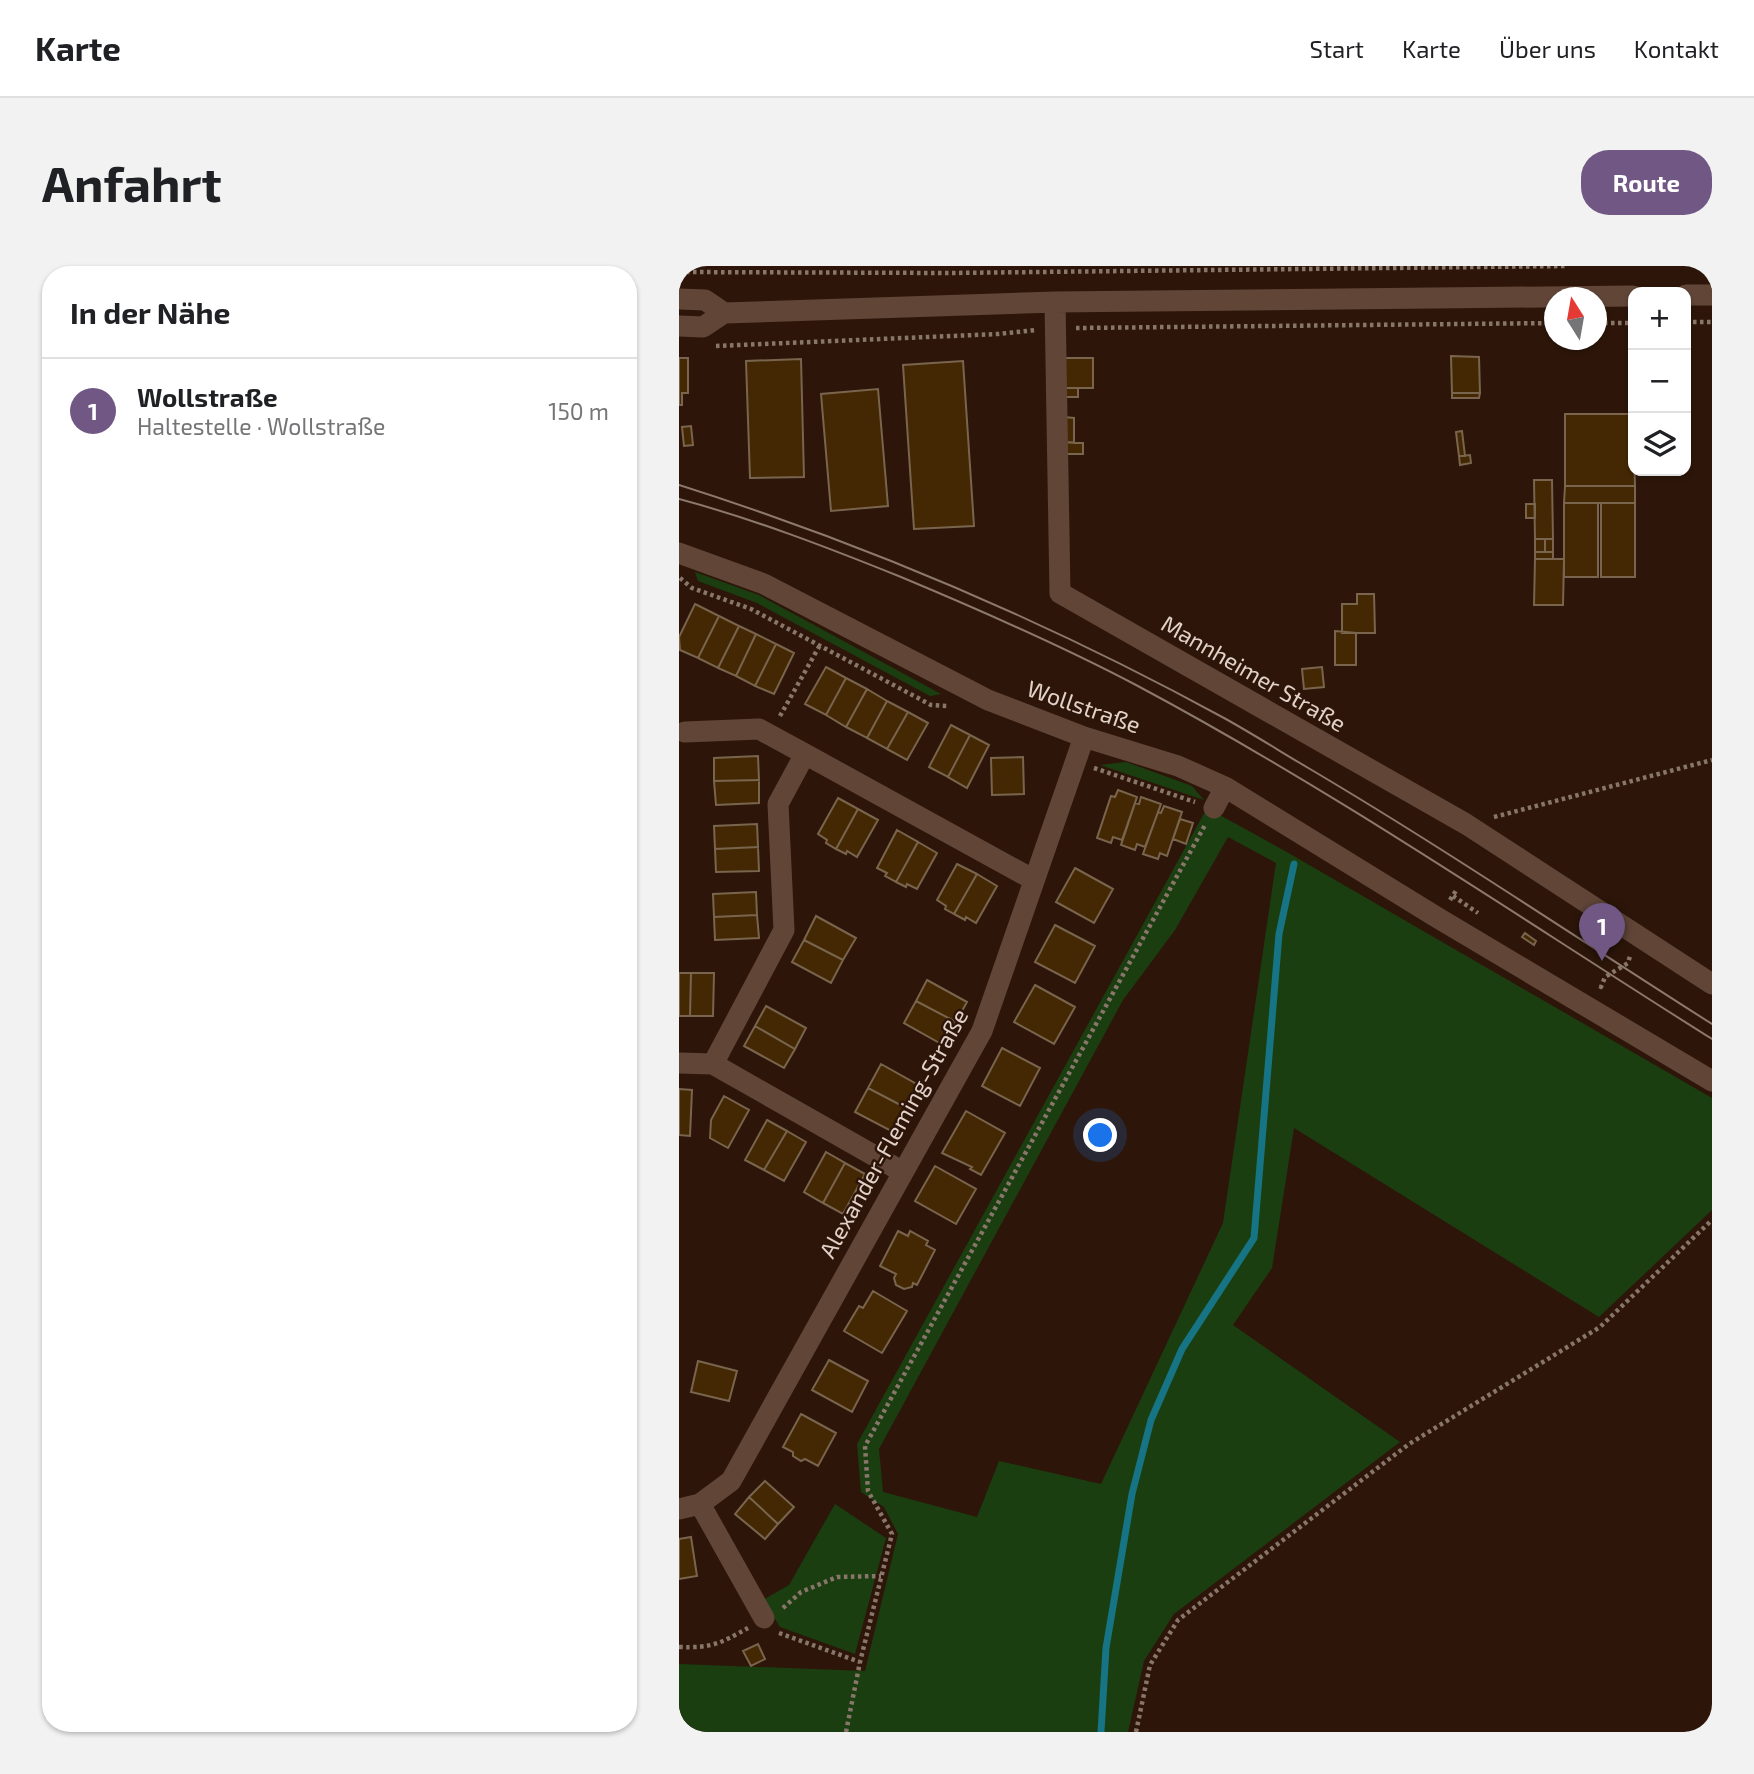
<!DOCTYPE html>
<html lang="de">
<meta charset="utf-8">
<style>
body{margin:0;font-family:"Exo 2",sans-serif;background:#f2f2f2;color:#202124}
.controls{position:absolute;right:21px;top:21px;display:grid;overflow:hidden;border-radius:14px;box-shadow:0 2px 5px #0004}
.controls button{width:63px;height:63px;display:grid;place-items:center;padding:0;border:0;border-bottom:2px solid #e0e0e0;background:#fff;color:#202124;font:35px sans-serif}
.compass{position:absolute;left:865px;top:21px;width:63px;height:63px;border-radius:50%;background:#fff;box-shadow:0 2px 5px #0004;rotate:349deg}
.you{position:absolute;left:422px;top:870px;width:24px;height:24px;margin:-18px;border:5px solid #fff;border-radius:50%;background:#1a73e8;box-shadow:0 0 0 10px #1a73e833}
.badge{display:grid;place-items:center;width:46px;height:46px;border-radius:50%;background:#715884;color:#fff;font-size:23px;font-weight:700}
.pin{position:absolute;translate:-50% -58px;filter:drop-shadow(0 2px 4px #0008)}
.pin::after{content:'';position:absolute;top:37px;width:24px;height:21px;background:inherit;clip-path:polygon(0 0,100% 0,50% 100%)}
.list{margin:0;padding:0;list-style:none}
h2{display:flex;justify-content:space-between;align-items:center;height:91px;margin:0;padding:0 28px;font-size:30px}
h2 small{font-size:23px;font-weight:400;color:#757577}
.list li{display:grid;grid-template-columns:46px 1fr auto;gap:21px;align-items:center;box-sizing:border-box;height:105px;padding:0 28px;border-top:2px solid #e0e0e0}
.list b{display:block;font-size:26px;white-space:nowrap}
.list p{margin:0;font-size:23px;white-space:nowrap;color:#757577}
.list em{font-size:23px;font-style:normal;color:#757577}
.icon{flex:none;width:38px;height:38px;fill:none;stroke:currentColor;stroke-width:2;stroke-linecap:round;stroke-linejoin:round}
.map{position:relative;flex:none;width:1033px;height:1466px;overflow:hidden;border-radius:28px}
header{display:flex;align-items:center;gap:42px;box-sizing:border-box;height:98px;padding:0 35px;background:#fff;border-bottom:2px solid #e0e0e0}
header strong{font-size:33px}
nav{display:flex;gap:38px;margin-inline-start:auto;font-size:24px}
.intro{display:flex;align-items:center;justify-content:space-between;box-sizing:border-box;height:168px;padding:0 42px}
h1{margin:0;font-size:49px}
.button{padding:18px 32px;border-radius:28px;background:#715884;color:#fff;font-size:24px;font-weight:700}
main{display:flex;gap:42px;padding:0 42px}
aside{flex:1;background:#fff;border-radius:28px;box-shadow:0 2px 5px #0004}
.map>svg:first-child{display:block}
.green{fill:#1a3e10;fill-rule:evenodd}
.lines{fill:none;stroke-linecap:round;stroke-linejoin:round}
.stream{stroke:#167484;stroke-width:7}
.building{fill:#432803;stroke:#79644d;stroke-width:2}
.path{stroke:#89766b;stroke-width:4.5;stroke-dasharray:3.5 3.5;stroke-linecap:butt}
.minor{stroke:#614638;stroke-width:21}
.tram{stroke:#8c786e;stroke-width:2}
.labels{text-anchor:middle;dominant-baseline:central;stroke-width:5;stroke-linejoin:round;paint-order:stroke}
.street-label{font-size:23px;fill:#e3d2ca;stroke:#2d1609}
</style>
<header>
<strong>Karte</strong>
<nav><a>Start</a><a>Karte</a><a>Über uns</a><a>Kontakt</a></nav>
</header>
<div class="intro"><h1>Anfahrt</h1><a class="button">Route</a></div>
<main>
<aside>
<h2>In der Nähe<small></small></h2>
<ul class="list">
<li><span class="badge">1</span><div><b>Wollstraße</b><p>Haltestelle · Wollstraße</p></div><em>150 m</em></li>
</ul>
</aside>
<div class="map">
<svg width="1033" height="1466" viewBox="0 0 1033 1466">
<rect width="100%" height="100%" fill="#2d1609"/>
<!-- green -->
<path class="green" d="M16,306L80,329L262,428L251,430L78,337L19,315Z
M447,496L513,520L525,534L421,499Z
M528,542L606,585L1033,832V944L920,1051L615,862L593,1002L554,1059L721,1176L495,1348L465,1395L449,1466H0V1398L186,1405L219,1268L205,1241L182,1226L178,1178ZM549,571L597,597L544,957L422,1218L320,1195L298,1251L204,1226L200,1183L444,734L496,664Z
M156,1238L207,1272L176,1388L101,1361L84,1334L110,1319Z"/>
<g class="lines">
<!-- stream -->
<path class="stream" d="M422,1466L427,1382L453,1228L472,1154L503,1083L575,972L600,668L615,598"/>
</g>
<!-- building -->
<path class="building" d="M772,90L800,91L801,127H773Z
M0,92H9V127H3V139H0Z
M385,92H414V122H385Z
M122,93L125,211L71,212L67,95Z
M284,95L295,260L235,263L224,99Z
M385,122H399V131H385Z
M199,123L209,240L152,245L142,128Z
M773,127H801L800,132H773Z
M886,148H954L956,220H886Z
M385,151L395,152V177L385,176Z
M12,160L14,179L5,180L3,161Z
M783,165L786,190H780L777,166Z
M385,176L404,177V188H384Z
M791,189L792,197L781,199L780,190Z
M855,214H873L874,273H856Z
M886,220H956V237H885Z
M885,237H919V311H885Z
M922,237H956V311H922Z
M847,238H856V252H847Z
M856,273H866V286H856Z
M866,273H874V286H866Z
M856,286H874V293H856Z
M856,293H885L884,339H855Z
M678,328H695L696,367H663V338H678Z
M16,338L40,350L19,392L1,384L0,371Z
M40,350L60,360L39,402L19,392Z
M60,360L77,368L57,410L39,402Z
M656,365L677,367V399H656Z
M77,368L97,378L76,420L57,410Z
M97,378L115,387L95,428L76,420Z
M147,401L167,412L147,449L126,438Z
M643,401L645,421L625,423L623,403Z
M167,412L188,423L167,461L147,449Z
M188,423L208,435L188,472L167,461Z
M208,435L229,446L208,483L188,472Z
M229,446L249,457L228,494L208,483Z
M272,459L291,469L269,511L250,501Z
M291,469L310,479L288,522L269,511Z
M79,490L80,514L35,515V492Z
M344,491L345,528L313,529L312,492Z
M80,514V537L37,539L35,515Z
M439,524L458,531L443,574L434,571L432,577L418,572L432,530L436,531Z
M462,531L482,538L466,581L458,578L456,584L442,579L456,537L460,538Z
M159,532L179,543L157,583L147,577L148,574L139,568Z
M485,540L503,546L488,590L481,587L479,593L464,588L479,546L482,547Z
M179,543L199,554L178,591L168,585L167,588L157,583Z
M501,553L514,557L507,578L494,573Z
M78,558L79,581L36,583L35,560Z
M218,564L239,576L217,616L206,610L208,607L198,602Z
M239,576L258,587L238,623L228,618L227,621L217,616Z
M79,581L80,605L37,606L36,583Z
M278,598L298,608L275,648L266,643L267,640L258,634Z
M396,602L434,623L415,657L377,636Z
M298,608L318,620L297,657L287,651L286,654L275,648Z
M77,626L78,649L35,651L34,628Z
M78,649L80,672L36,674L35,651Z
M137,650L177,672L164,694L125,674Z
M376,659L416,680L396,717L356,696Z
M846,667L857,675L855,679L843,671Z
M125,674L164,694L152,717L113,696Z
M0,707H12L11,750H0Z
M12,707H35L34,750H11Z
M248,714L288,736L277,756L237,735Z
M356,719L396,741L375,778L335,756Z
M237,735L277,756L264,779L225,757Z
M87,740L127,762L116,783L76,760Z
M76,760L116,783L105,802L65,780Z
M323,782L361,802L341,840L303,820Z
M202,798L241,820L229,843L189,822Z
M189,822L229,843L216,867L176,846Z
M0,823L13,824L11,870L0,869Z
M45,830L70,844L49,882L31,872L32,854Z
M287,845L326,867L302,909L291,903L293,901L263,887Z
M88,854L108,865L85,904L66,894Z
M108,865L127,876L105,915L85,904Z
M147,886L166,897L144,937L125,926Z
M166,897L186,908L164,948L144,937Z
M256,900L297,923L277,958L236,935Z
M219,965L229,970L231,965L249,975L247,979L256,984L238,1019L234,1017L233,1021L225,1023L217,1019L215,1012L217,1008L201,1000Z
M194,1025L228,1045L203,1087L165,1065L180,1040L184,1042Z
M150,1094L189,1115L173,1146L133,1124Z
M19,1095L58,1105L50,1135L12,1126Z
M122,1148L157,1167L139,1200L126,1193L122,1195L114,1190V1186L104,1181Z
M86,1215L115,1241L99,1258L70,1231Z
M70,1231L99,1258L86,1273L56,1248Z
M12,1271L18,1310L0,1313V1273Z
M79,1378L86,1393L72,1400L64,1385Z"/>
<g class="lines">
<!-- path -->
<path class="path" d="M0,6L270,7L887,0
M1007,56H1033
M918,57H954
M397,62L876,57
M37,80L319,68L357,64
M1,312L13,322L72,343L252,439L269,440
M101,450L141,379
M415,502L516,536
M815,551L1033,494
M774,630L799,647
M771,634L778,623
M921,720L922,721L926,711L949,697L951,690
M104,1342L122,1326L158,1311L202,1310
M100,1367L181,1396
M0,1381C33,1382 40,1378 69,1362
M167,1466L181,1396L213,1268L189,1225L186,1180L526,559
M457,1466L471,1399L499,1354L730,1178L921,1061L1033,954"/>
<!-- minor -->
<path class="minor" d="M1007,29H1033
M0,33L26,34L45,47
M376,36L381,327L787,558L1033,718
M0,60L24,61L45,47L376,36L954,30
M0,287L85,318L309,434L405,471L499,500L546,521L759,652L1033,815
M6,466L80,463L126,488
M535,542L546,521
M0,797L34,798L224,906
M34,798L105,664L99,538L126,488L355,614
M21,1238L85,1352
M0,1243L21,1238L52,1215L303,765L405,471"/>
<!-- tram -->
<path class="tram" d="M0,219C189,279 371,357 545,452C574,468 602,486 631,503C768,584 899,673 1033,758
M0,233C75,253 150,282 222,311C301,344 381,379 457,419C656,525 842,653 1033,773"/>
</g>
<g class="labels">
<!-- street labels -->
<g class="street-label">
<text transform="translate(575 407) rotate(30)">Mannheimer Straße</text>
<text transform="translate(405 440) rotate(19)">Wollstraße</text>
<text transform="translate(214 867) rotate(-61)">Alexander-Fleming-Straße</text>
</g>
</g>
</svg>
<div class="controls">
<button>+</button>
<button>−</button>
<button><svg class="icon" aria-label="layers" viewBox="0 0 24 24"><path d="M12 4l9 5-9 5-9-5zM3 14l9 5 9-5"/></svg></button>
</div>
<svg class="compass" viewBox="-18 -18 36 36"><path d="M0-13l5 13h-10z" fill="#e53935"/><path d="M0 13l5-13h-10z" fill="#757577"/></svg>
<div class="you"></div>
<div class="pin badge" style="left:923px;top:695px">1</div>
</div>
</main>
